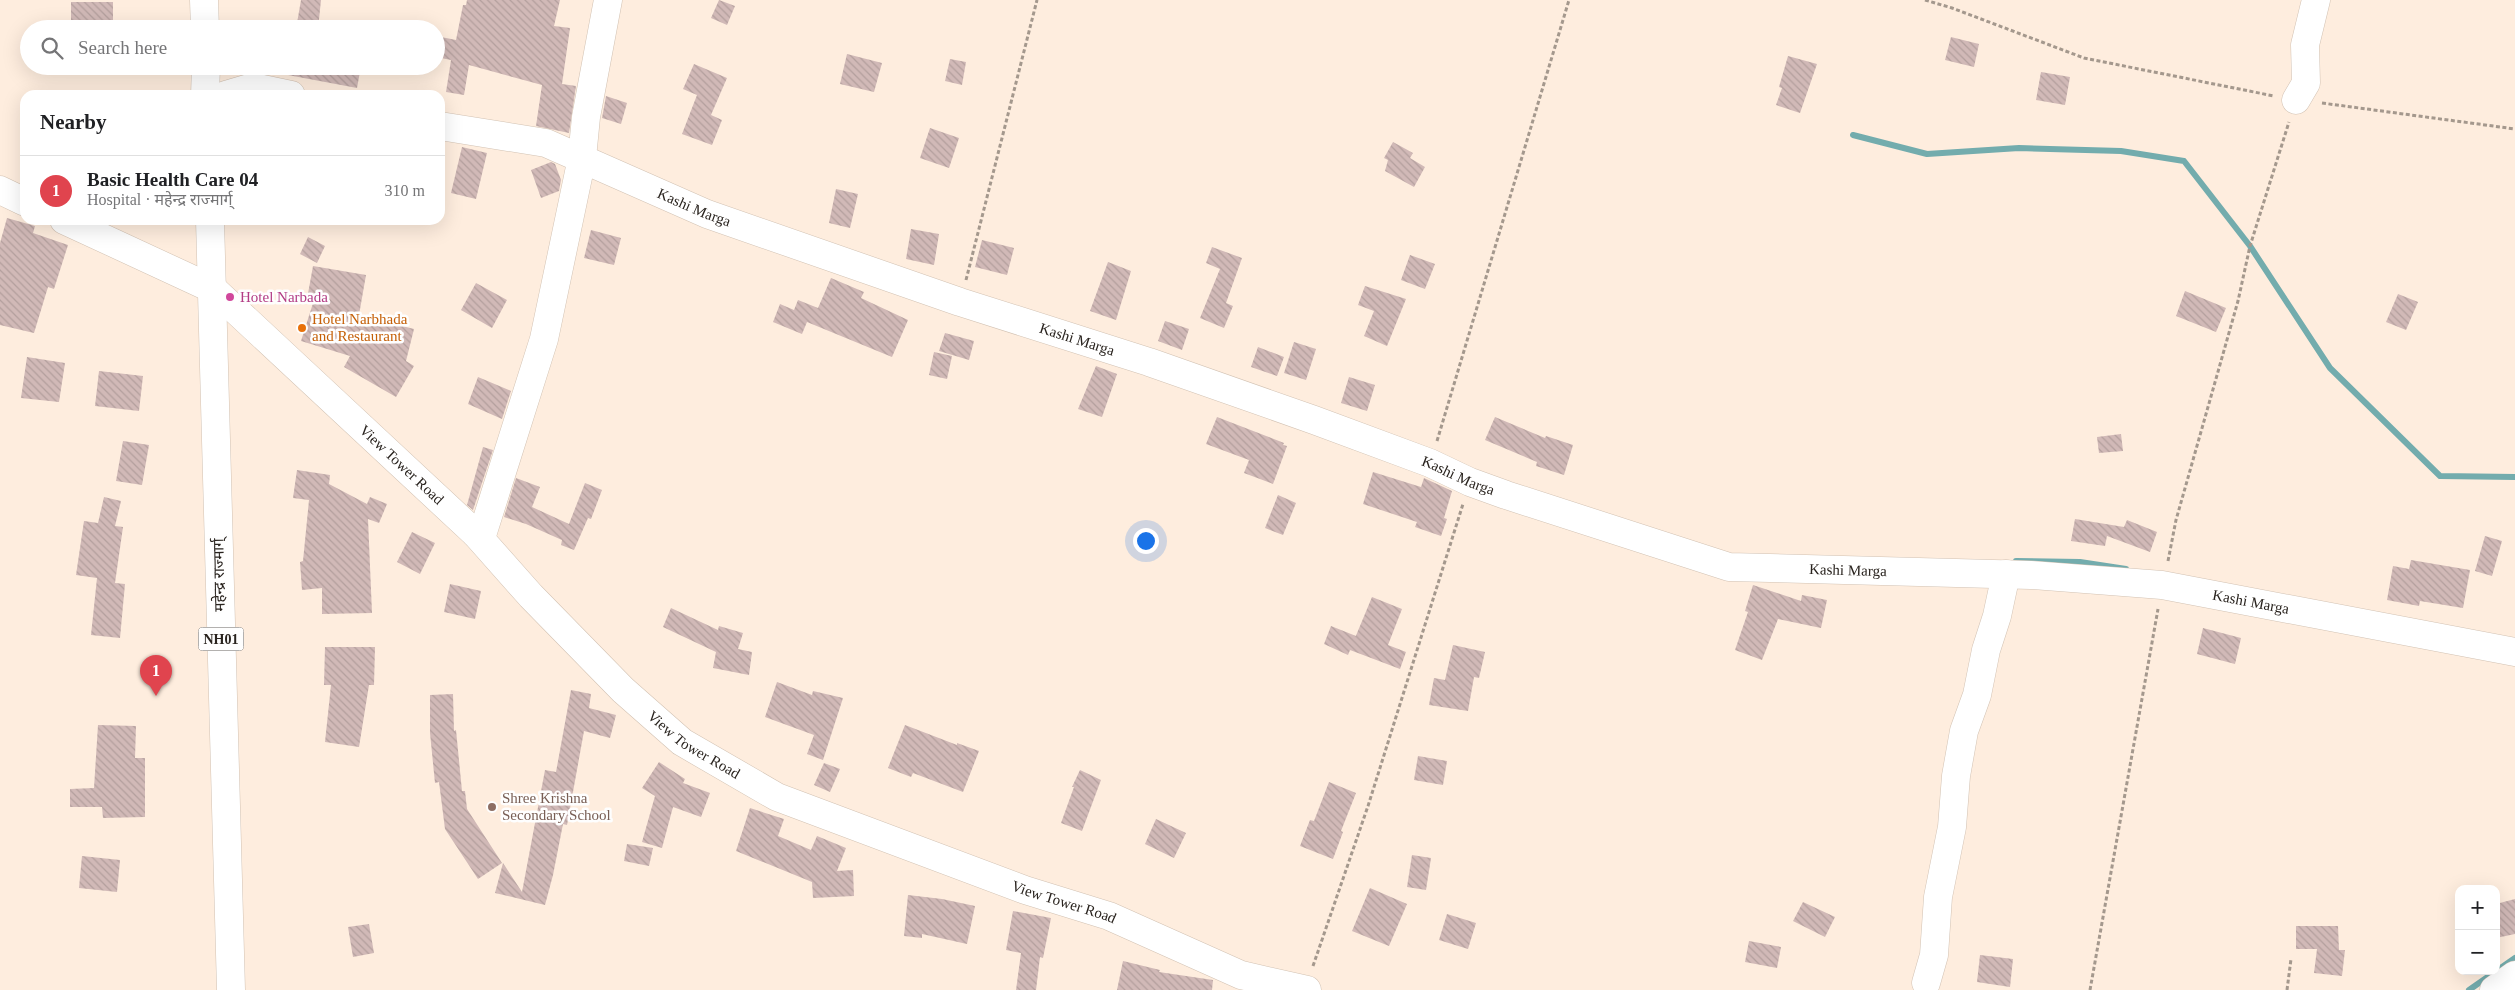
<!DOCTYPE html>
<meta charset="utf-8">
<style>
body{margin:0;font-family:"Times New Roman","Noto Sans Devanagari",serif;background:#f6f6f6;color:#202124}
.controls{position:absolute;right:15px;bottom:15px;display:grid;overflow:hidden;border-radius:10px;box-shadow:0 5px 20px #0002}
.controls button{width:45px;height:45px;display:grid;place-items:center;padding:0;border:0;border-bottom:1px solid #e0e0e0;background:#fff;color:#202124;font:25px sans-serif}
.you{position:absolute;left:1145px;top:540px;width:18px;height:18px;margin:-12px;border:4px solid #fff;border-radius:50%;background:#1a73e8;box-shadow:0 0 0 8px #1a73e833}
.badge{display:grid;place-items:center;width:32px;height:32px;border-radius:50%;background:#0e962a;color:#fff;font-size:16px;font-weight:700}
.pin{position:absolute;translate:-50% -41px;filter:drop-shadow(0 1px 2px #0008)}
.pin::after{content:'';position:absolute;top:26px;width:18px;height:15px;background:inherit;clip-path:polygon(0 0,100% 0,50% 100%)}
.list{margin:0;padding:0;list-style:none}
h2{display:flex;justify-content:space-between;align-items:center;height:65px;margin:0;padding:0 20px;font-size:21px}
h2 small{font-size:16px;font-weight:400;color:#757577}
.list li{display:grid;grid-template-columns:32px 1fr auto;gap:15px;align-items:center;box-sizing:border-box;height:70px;padding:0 20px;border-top:1px solid #e0e0e0}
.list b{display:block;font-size:19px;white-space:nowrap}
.list p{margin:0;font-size:16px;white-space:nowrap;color:#757577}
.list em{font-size:16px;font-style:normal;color:#757577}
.icon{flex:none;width:28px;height:28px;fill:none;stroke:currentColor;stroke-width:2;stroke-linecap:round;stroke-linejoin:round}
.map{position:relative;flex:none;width:2515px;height:990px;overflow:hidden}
.search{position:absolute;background:#fff;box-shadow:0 5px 20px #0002;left:20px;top:20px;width:425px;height:55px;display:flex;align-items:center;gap:12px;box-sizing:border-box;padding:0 18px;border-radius:28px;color:#757577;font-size:19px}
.panel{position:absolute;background:#fff;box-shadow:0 5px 20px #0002;left:20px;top:90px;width:425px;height:135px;border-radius:15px}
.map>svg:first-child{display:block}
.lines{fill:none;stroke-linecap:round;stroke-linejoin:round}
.stream{stroke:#73acad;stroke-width:6}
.building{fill:url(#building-back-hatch)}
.minor-casing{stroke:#d2c2b3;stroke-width:29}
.highway-casing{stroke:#d2c2b3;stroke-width:29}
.path{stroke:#a4988d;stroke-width:3;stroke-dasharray:4 2.5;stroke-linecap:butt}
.minor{stroke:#fff;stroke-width:28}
.highway{stroke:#fff;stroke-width:28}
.hotel-dot{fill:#d1479c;stroke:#fefefe;stroke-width:2}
.food-dot{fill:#e8710a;stroke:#fefefe;stroke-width:2}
.education-dot{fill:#8d6e63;stroke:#fefefe;stroke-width:2}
.labels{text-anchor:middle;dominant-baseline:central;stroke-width:5;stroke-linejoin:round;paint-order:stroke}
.shield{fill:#fefefe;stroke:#696561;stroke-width:1}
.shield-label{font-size:14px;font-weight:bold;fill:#29231e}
.street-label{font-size:15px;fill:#29231e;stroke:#fefefe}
.hotel-label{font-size:15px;fill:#b23c85;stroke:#fefefe;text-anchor:start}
.food-label{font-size:15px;fill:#c56008;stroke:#fefefe;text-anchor:start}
.education-label{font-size:15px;fill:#785e54;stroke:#fefefe;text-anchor:start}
</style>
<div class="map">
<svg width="2515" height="990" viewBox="0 0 2515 990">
<defs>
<pattern id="building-back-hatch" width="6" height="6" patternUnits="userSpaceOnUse" patternTransform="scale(1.25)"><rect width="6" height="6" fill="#d1b9b7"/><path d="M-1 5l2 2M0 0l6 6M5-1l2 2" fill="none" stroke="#b39f9d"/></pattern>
</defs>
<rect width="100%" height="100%" fill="#feedde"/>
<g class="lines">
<!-- stream -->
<path class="stream" d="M1853,135L1927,154L2019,148L2121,151L2184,161L2250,246L2330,368L2440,476L2515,477
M2016,561L2080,562L2126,569
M2469,990L2515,958"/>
</g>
<!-- building -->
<path class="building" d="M301,0H321L318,29H296Z
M467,0H560L554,26L570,28L562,84L576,86L569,133L536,126L542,85L469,65L464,95L446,92L451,60L436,57V36L456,40L463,5H466Z
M719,0L735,6L727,25L711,18Z
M71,2H113V28H71Z
M1951,37L1979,44L1974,67L1945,60Z
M847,54L882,63L874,92L840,84Z
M1788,56L1817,64L1800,113L1776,105L1782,88L1779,87Z
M950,59L966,62L962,85L945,81Z
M694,64L727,78L711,115L722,120L712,145L682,134L697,95L683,89Z
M289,66H361L357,88L288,75Z
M2041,72L2070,77L2065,105L2036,100Z
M606,96L627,103L621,124L602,118Z
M930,128L959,138L949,168L920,158Z
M1393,142L1413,153L1410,158L1425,167L1414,187L1385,171L1388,160L1384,158Z
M462,147L487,153L476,199L451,193Z
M551,162L555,164L561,180L559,191L541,198L531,170Z
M836,189L858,194L850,228L829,223Z
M7,218L35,226L33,233L68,245L54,289L48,287L34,333L0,325V243Z
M911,229L939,234L934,265L906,259Z
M591,230L621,238L614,265L584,258Z
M308,237L325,246L317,263L300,254Z
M982,240L1014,248L1007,275L975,267Z
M1212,247L1242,258L1226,303L1233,306L1224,328L1200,318L1220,269L1206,263Z
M1410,255L1435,264L1425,289L1401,280Z
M1108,262L1131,271L1116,320L1090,311Z
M313,266L366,275L359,315L414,329L406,361L414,366L396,397L344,367L350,356L301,341L314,300L307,299Z
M831,278L864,292L861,298L908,320L892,357L807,322L802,334L773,322L780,304L794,310L798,300L818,308Z
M476,283L507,300L492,328L461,310Z
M1365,286L1406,299L1387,346L1364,336L1374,311L1358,305Z
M2185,291L2226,308L2216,332L2176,316Z
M2398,294L2418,302L2406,330L2386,322Z
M1165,321L1189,329L1182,350L1158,341Z
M945,333L974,341L969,360L939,351Z
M1294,342L1316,349L1306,380L1284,373Z
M1258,347L1284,357L1277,376L1251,367Z
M934,352L952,356L947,379L929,375Z
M27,357L65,363L59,402L21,398Z
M1096,366L1117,374L1102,417L1078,409Z
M99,371L143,376L139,411L95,406Z
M478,377L511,391L502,419L468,404Z
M1349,377L1375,385L1367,411L1341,403Z
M1217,417L1284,443L1283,445L1287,446L1273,484L1244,473L1249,460L1206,444Z
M1495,417L1545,438L1546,436L1573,445L1564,475L1536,466L1537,462L1485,440Z
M2121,434L2123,451L2099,453L2097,437Z
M123,441L149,445L142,485L116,481Z
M483,447L493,450L473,510L467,505Z
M297,470L330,475L329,484L367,504L370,497L387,504L379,523L368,519L372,613L322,614V588L302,590L300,562L303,561L309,500L293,498Z
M1373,472L1421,487L1424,478L1452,491L1444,518L1447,519L1441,536L1415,527L1417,522L1363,504Z
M516,478L540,487L532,507L569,524L585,483L602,490L591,519L588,518L574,550L561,545L562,540L526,524L504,517Z
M1278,495L1296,503L1283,535L1265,528Z
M104,497L121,501L115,526L123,527L115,583L125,584L120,638L91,635L97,578L76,575L84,521L98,523Z
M2075,519L2124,527L2127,520L2157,532L2150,552L2107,536L2105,546L2071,541Z
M412,532L435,543L420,574L397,562Z
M2485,536L2502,541L2492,576L2475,571Z
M2411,560L2470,570L2463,608L2420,601L2419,606L2387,600L2393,566L2409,569Z
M450,584L481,591L475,619L444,612Z
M1753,585L1801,601L1802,595L1827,600L1821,628L1778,619L1762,660L1735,650L1748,612L1745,611Z
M1372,597L1402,609L1388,645L1406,652L1400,669L1350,650Z
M671,608L718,630L719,626L743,633L738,649L752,652L749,675L713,668L716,652L663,627Z
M1331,626L1356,636L1348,655L1324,644Z
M2203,628L2241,638L2235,664L2197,654Z
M1453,645L1485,652L1479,678L1474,677L1468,711L1429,705L1434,678L1445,680Z
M325,647H375L374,685H369L359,747L325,742L331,685H324Z
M777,682L812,695L813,691L843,698L823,760L807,754L814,735L765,717Z
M571,690L591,694L589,708L616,715L610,738L584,731L567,825L563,824L553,875L545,905L495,893L503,863L522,892L545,770L556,772Z
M453,694L454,731L456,730L462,791H465L467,809L502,863L478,879L445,829L439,782L435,783L430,733V695Z
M98,725L136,726L135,758H145V817L103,818L102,807H70V789L94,788Z
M905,725L957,745V743L979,751L963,792L913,773L911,777L888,768Z
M1418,756L1447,761L1443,785L1414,780Z
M659,762L685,779L683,783L710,793L701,817L673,807L662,848L642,842L655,796L642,788Z
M824,763L840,769L830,792L814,785Z
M1080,770L1101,780L1082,831L1061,823L1074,787H1072Z
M1329,782L1356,793L1341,831L1343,832L1333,859L1300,846L1310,820L1314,821Z
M750,808L784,819L778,836L811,850L817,836L846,848L837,871L853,870L854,896L813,898L812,882L736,851Z
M1156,819L1186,833L1174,858L1145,844Z
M627,844L653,848L649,866L624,861Z
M1412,855L1431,858L1426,890L1407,887Z
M82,856L120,860L117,892L79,888Z
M1370,888L1407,904L1389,946L1352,931Z
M908,895L942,899L975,906L967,944L922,934V938L904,936Z
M2515,899V934L2496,938V904Z
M1803,902L1835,917L1825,937L1793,921Z
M1013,911L1051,918L1043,958L1040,957L1036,990H1016L1021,953L1006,950Z
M1447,914L1476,923L1468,949L1439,940Z
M369,924L374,953L353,957L348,927Z
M2296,926H2338L2339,950H2345L2342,976L2314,973L2317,949H2296Z
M1749,941L1781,947L1777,968L1745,962Z
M1980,955L2013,959L2010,987L1977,982Z
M1123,961L1160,970L1159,972L1213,980L1212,990H1117Z"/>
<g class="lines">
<defs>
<g id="minor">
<path d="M226,95L253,87L291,95"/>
<path d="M2296,100L2306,83L2305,45L2316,0"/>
<path id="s1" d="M440,126L546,143L707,214L960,302L1149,362L1314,420L1430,463L1470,482L1506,495L1729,567L2031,575L2162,585L2515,652"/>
<path d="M0,190L25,202"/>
<path id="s2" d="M64,220L213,289L476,534L531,596L623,690L682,742L777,797L1025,890L1109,916L1241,975L1307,990"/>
<path d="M476,534L483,532L544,339L582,158L586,117L608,0"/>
<path d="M1926,983L1934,955L1938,897L1952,827L1956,776L1964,731L1977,695L1986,650L1997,616L2006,574"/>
<path d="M2494,990L2515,975"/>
</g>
<path id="highway" d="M204,0L205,29
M205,95L206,66
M210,220L231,990"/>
</defs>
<!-- minor casing -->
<use href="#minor" class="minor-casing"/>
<!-- highway casing -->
<use href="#highway" class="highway-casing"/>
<!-- path -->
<path class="path" d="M1925,0L1952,8L2084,58L2274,96
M2322,103L2515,129
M966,280L1037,0
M1437,441L1569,0
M2168,561L2176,520L2238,301L2250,246L2289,122
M1313,966L1368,806L1463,504
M2090,990L2158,609
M2287,990L2291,959"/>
<!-- minor -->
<use href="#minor" class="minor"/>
<!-- highway -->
<use href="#highway" class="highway"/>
</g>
<!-- markers -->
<circle class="hotel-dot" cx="230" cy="297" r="5"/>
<circle class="food-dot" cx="302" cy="328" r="5"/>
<circle class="education-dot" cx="492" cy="807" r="5"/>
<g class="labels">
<!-- shield labels -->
<rect class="shield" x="198.5" y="627.5" width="45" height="23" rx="4"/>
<g class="shield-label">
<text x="221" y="639">NH01</text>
</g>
<!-- street labels -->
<g class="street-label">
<text stroke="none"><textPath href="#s1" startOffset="269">Kashi Marga</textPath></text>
<text stroke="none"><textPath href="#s1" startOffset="674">Kashi Marga</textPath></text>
<text stroke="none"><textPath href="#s2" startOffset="422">View Tower Road</textPath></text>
<text stroke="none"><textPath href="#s1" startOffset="1079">Kashi Marga</textPath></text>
<text stroke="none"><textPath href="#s1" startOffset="1484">Kashi Marga</textPath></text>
<text transform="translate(219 575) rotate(-91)">महेन्द्र राज्मार्ग्</text>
<text stroke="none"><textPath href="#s1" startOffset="1889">Kashi Marga</textPath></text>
<text stroke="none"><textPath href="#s2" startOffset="828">View Tower Road</textPath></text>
<text stroke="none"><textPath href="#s2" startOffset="1232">View Tower Road</textPath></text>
</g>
<!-- hotel labels -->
<g class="hotel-label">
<text x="240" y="297">Hotel Narbada</text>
</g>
<!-- food labels -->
<g class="food-label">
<text x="312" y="319">Hotel Narbhada<tspan x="312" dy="17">and Restaurant</tspan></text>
</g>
<!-- education labels -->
<g class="education-label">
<text x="502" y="798">Shree Krishna<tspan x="502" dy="17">Secondary School</tspan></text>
</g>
</g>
</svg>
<div class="controls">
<button>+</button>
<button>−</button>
</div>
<div class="you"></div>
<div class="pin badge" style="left:156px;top:696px;background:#e0444e">1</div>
<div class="search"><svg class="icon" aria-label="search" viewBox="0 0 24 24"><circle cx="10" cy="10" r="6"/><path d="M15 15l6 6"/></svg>Search here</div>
<section class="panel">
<h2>Nearby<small></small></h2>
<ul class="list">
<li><span class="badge" style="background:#e0444e">1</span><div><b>Basic Health Care 04</b><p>Hospital · महेन्द्र राज्मार्ग्</p></div><em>310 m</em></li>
</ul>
</section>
</div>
